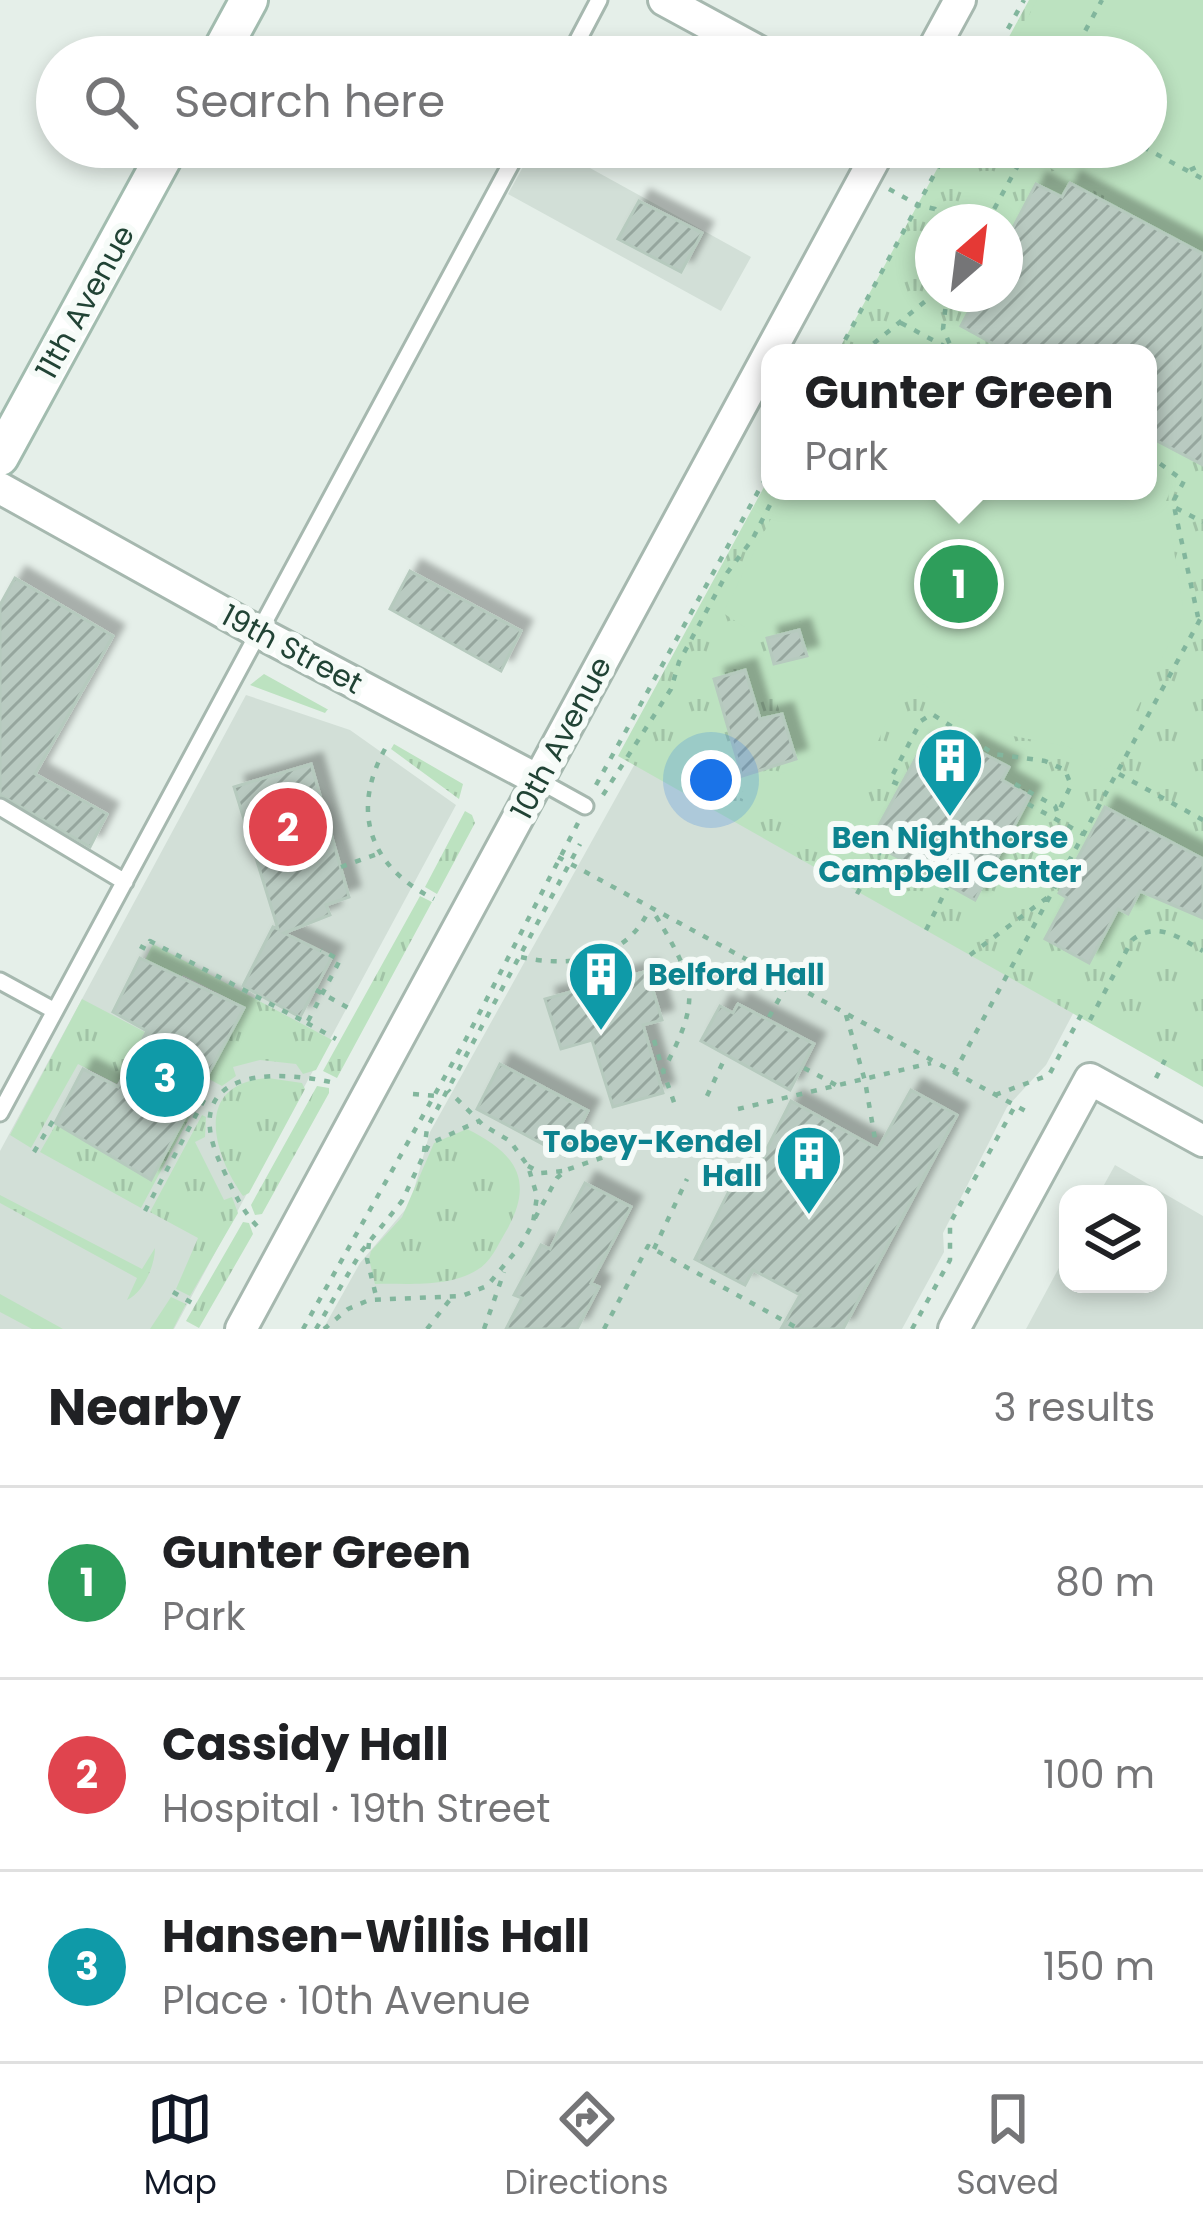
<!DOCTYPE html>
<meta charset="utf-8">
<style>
body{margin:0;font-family:Poppins,sans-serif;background:#f2f2f2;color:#202124}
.controls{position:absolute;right:36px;bottom:36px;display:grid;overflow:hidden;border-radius:24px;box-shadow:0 6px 18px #0003}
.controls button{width:108px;height:108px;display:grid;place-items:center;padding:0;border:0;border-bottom:3px solid #e0e0e0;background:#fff;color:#202124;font:60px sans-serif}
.compass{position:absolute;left:915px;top:204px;width:108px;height:108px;border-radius:50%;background:#fff;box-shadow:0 6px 18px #0003;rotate:28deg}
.you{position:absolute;left:711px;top:780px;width:42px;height:42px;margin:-30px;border:9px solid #fff;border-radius:50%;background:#1a73e8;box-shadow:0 0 0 18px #1a73e833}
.badge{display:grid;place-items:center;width:78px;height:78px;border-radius:50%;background:#111827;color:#fff;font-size:39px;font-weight:700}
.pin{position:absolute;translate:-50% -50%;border:6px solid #fff;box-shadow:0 3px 12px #0006}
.popup{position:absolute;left:761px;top:344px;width:396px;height:156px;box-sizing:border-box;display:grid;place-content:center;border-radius:24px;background:#fff;filter:drop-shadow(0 3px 9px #0005);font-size:39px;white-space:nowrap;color:#757577}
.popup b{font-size:45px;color:#202124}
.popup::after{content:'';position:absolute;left:50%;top:100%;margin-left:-24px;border:24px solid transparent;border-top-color:#fff}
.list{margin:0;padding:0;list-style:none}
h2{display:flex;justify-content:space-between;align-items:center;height:156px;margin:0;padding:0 48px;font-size:51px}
h2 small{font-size:39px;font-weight:400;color:#757577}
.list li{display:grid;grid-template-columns:78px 1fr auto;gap:36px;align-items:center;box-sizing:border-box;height:192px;padding:0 48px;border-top:3px solid #e0e0e0}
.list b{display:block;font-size:45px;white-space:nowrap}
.list p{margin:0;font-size:39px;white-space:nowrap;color:#757577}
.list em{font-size:39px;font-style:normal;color:#757577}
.icon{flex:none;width:66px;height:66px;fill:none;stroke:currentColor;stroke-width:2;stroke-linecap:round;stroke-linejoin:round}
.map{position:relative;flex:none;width:1203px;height:1329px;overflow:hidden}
.search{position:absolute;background:#fff;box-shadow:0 6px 18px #0003;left:36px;right:36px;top:36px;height:132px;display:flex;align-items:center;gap:30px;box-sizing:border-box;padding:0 42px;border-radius:66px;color:#757577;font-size:45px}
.sheet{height:732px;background:#fff}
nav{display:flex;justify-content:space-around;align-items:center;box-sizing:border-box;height:168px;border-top:3px solid #e0e0e0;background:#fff;font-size:33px;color:#757577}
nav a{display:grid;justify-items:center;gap:6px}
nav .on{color:#111827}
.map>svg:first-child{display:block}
.built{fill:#d2dfd7;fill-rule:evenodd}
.grass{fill:url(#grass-tufts);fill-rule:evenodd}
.park{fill:#bce2c0}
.building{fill:url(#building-hatch);stroke:#b6cabe;stroke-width:3;filter:url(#shadow)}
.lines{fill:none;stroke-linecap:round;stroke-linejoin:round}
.service-casing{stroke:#a6b8af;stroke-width:21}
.minor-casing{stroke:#a6b8af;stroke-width:36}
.secondary-casing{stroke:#a2bcaf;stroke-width:42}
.path{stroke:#82b69d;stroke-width:4.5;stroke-dasharray:6 9;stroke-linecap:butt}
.service{stroke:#fff;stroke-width:15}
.minor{stroke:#fff;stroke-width:30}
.secondary{stroke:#fff;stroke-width:36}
.labels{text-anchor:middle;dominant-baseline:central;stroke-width:12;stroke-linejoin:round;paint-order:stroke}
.street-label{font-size:30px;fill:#214335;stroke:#f6fbf8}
.culture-label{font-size:30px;font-weight:bold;fill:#0d838f;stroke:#f6fbf8}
</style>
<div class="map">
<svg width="1203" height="1329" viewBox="0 0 1203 1329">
<defs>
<pattern id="grass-tufts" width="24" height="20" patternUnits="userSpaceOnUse" patternTransform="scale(3)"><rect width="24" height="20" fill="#bce2c0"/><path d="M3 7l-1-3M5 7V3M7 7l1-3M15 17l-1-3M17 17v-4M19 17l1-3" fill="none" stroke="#a1c3a6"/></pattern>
<pattern id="building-hatch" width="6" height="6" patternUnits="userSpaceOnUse" patternTransform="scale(3)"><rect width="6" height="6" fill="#b9cac1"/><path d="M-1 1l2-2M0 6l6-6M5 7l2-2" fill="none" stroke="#96a69e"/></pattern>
<filter id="shadow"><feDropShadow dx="11" dy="-11" stdDeviation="3" flood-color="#0004"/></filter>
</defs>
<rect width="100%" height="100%" fill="#e5efe9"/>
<!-- built -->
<path class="built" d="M1203,0V1070L1078,1004L1046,1065L1007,1107L943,1233L944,1252L902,1329H323L360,1263L410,1204L430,1132L662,715L1148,491V353H848L928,201L1146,147V57ZM933,222H1005V294H933Z
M534,147H552L751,257L721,311L508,194Z
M246,695L350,730L456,805L174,1329H0V1151Z
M1115,1165L1203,1216V1329H1026L1068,1251V1284H1158V1194H1099Z"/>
<!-- grass -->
<path class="grass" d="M1029,0H1203V1087L618,756L770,476V491H1148V353H837L949,147H1146V57H998ZM933,222H1005V294H933Z
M264,674L327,709H328L325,713L250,685Z
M394,744L463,784L459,799L391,749Z
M465,811L472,815L475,823L437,894L425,887Z
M420,896L432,902L337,1078L323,1071Z
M153,944L332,1040L316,1070L303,1074L296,1064L260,1060L233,1067L236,1076L222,1086L207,1078L245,1007L183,975L180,979L145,960Z
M82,999L145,1032L117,1084L78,1064L31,1148L10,1135Z
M268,1078L302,1083L305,1089L249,1193L243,1196C213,1153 192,1084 268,1078Z
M317,1086L329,1088V1093L262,1214L255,1215L251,1205Z
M190,1109L193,1111L141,1208L40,1152L56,1124L152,1180Z
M202,1115L206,1117L205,1137L195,1142L224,1200L232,1197L238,1213L190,1296L176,1289L198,1238L150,1212Z
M467,1129C516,1153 536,1181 505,1233C498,1245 490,1263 477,1270C448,1288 408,1283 375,1284L369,1259L371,1251L402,1217L434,1143Z
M0,1195L142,1269L155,1248C155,1266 143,1293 127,1300L137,1278L0,1203Z
M243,1222L249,1223L253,1234L199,1328L186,1321Z
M0,1294L63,1329H32L0,1312Z
M171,1297L186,1304L173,1329H150Z"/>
<!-- park -->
<path class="park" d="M1037,0H1203V247L1009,147H1146V57H1007Z
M901,323L955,353H866Z
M1148,460L1177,476L1166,501L1184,613L1107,770L1069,747L993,732L962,719L924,684L897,697L855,795V823L866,850L858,859L735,795L798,766L769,679L811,661L801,621L752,632L723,613L785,491H1148Z"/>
<!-- building -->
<path class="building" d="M1070,183L1203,254V465L1148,436V353H1010L961,326L978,294H1005V243L1036,184L1062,197Z
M639,201L702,233L681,272L618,239Z
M410,571L521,631L501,671L390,609Z
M15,578L113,636L35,774L107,814L90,847L0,795V605Z
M799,630L807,656L774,664L767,638Z
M745,670L760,719L782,714L796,759L742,776L714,679Z
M923,745L957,764L967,745L1009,767L1002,780L1030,796L975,900L870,842Z
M311,764L349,897L326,905L330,915L284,933L332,957L300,1017L243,986L273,927L278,929L234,787Z
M1105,807L1203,859V918L1140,891L1128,914L1118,909L1089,963L1045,939L1067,898L1059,893Z
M140,958L244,1008L151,1180L55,1123L83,1069L118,1087L147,1031L113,1012Z
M647,971L662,1020L643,1025L663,1093L613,1107L592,1040L561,1049L545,999Z
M738,1004L814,1044L790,1090L701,1041L720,1006L733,1013Z
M500,1064L588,1111L565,1156L477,1109Z
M911,1090L957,1115L843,1329H781L800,1295L753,1270L745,1285L695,1259L736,1177L749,1184L791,1101L878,1149Z
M585,1183L631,1207L591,1283L599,1287L577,1329H506L522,1298L514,1295L541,1245L550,1249Z"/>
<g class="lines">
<defs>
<path id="service" d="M569,57L599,0
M538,780L585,806
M0,807L125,882
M0,981L55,1011
M0,1113L520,147"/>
<path id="minor" d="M664,0L769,57
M929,57L960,0
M0,488L260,633L538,780
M241,1329L881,147
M954,1329L1090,1079L1203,1141"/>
<path id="secondary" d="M218,57L249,0
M0,457L169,147"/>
</defs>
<!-- service casing -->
<use href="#service" class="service-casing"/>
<!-- minor casing -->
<use href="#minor" class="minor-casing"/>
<!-- secondary casing -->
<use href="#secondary" class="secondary-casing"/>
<!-- path -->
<path class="path" d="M998,57L1005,34L1024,0
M1071,57L1102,0
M1143,147L1203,179
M1190,170L1203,164
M889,189L918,205L935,209L944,222
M987,222L1028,147
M947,294L943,329L952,349
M901,323L957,353
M838,353L949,147
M862,353L934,294
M1148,455L1184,481L1174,500L1175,511L1198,617
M1176,508L1203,522
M385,749C350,812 370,867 434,899
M1119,774L1203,820
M898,784L891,781L892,776L921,721L932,714L994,754L1045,761L1065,770L1071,785L1058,813
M1015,784L1055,806L1058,814
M596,785L770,470
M603,795L671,689L679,662L727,573L752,540L777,491
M1028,804L1083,834
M558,857L1031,1114
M341,867L380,853
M857,894L880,852
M656,916C697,984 701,1000 663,1071L676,1108
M926,930L947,888
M140,946L146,949L150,941L307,1023L340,960L321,950
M970,955L1048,897
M521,957C570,968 626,960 649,910
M316,990L352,1010
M846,1015L865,1081L875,1139
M769,1017L796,969
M1090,1020L1132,940C1158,920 1179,938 1203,951
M307,1023L336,1039
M654,1040L663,1071
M804,1068L836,1085
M954,1073L1203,614
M1156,1078L1165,1060
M413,1094L437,1096
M995,1095L1049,1075L1081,1015
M707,1096L723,1062
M738,1109L931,1063
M34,1152L54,1119
M424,1152L427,1128L580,844
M528,1166L541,1173L563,1171
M145,1211L205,1098
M535,1218L557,1178L566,1170L662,1137
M257,1226C241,1209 233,1190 223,1169C175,1072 266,1067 335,1083
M369,1243L367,1259L377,1300
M654,1249L687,1179
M173,1292L192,1303
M303,1329L466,1039L578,823
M316,1329L361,1252L402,1201L429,1144L479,1121
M324,1329L348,1309L369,1300L462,1296L487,1286L521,1245L533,1223L537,1196L528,1166L510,1141L483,1125L448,1090
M427,1329L452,1297
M484,1329L504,1272
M604,1329L648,1246L799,1329
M912,1329L950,1260V1223L1015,1106"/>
<!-- service -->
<use href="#service" class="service"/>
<!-- minor -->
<use href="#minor" class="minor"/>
<!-- secondary -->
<use href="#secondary" class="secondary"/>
</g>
<!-- icons -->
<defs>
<symbol id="building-pin" viewBox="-11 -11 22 30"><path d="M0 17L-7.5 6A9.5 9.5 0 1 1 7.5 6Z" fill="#0f9aa8" stroke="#f6fbf8"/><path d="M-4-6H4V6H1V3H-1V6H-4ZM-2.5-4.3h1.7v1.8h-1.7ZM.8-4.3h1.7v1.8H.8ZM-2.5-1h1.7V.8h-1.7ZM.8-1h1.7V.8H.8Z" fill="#fff"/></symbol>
</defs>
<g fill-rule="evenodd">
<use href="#building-pin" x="912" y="722" width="76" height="104"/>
<use href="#building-pin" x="563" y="936" width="76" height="104"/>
<use href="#building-pin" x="771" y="1120" width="76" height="104"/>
</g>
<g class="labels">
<!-- street labels -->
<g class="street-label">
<text transform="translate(85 302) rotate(-61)">11th Avenue</text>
<text transform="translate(292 649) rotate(28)">19th Street</text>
<text transform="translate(561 738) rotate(-62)">10th Avenue</text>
</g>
<!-- culture labels -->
<g class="culture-label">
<text x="950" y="837">Ben Nighthorse<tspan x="950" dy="34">Campbell Center</tspan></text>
<text x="648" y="974" text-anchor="start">Belford Hall</text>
<text x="762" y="1141" text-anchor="end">Tobey-Kendel<tspan x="762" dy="34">Hall</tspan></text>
</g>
</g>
</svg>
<div class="controls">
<button><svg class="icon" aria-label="layers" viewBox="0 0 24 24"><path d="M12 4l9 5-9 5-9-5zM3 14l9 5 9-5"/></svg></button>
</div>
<svg class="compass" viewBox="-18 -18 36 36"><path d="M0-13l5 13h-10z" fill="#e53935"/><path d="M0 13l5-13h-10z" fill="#757577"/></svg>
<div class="you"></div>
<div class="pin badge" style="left:959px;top:584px;background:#2e9e5b">1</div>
<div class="popup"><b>Gunter Green</b>Park</div>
<div class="pin badge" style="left:288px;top:827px;background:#e0444e">2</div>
<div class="pin badge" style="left:165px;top:1078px;background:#0f9aa8">3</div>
<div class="search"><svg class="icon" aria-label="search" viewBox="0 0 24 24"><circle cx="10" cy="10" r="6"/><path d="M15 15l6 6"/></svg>Search here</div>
</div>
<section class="sheet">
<h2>Nearby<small>3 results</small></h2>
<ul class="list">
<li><span class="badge" style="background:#2e9e5b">1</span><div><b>Gunter Green</b><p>Park</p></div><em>80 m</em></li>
<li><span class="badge" style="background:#e0444e">2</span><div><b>Cassidy Hall</b><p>Hospital · 19th Street</p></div><em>100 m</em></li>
<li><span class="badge" style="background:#0f9aa8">3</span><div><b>Hansen-Willis Hall</b><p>Place · 10th Avenue</p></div><em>150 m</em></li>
</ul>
</section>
<nav>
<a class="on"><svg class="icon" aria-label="map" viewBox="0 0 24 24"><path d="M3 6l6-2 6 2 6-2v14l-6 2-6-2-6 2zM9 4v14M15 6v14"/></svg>Map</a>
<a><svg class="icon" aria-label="directions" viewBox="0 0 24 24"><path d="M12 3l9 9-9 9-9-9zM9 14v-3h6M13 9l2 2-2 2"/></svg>Directions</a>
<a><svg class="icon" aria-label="saved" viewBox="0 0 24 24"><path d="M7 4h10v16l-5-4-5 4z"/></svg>Saved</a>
</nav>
